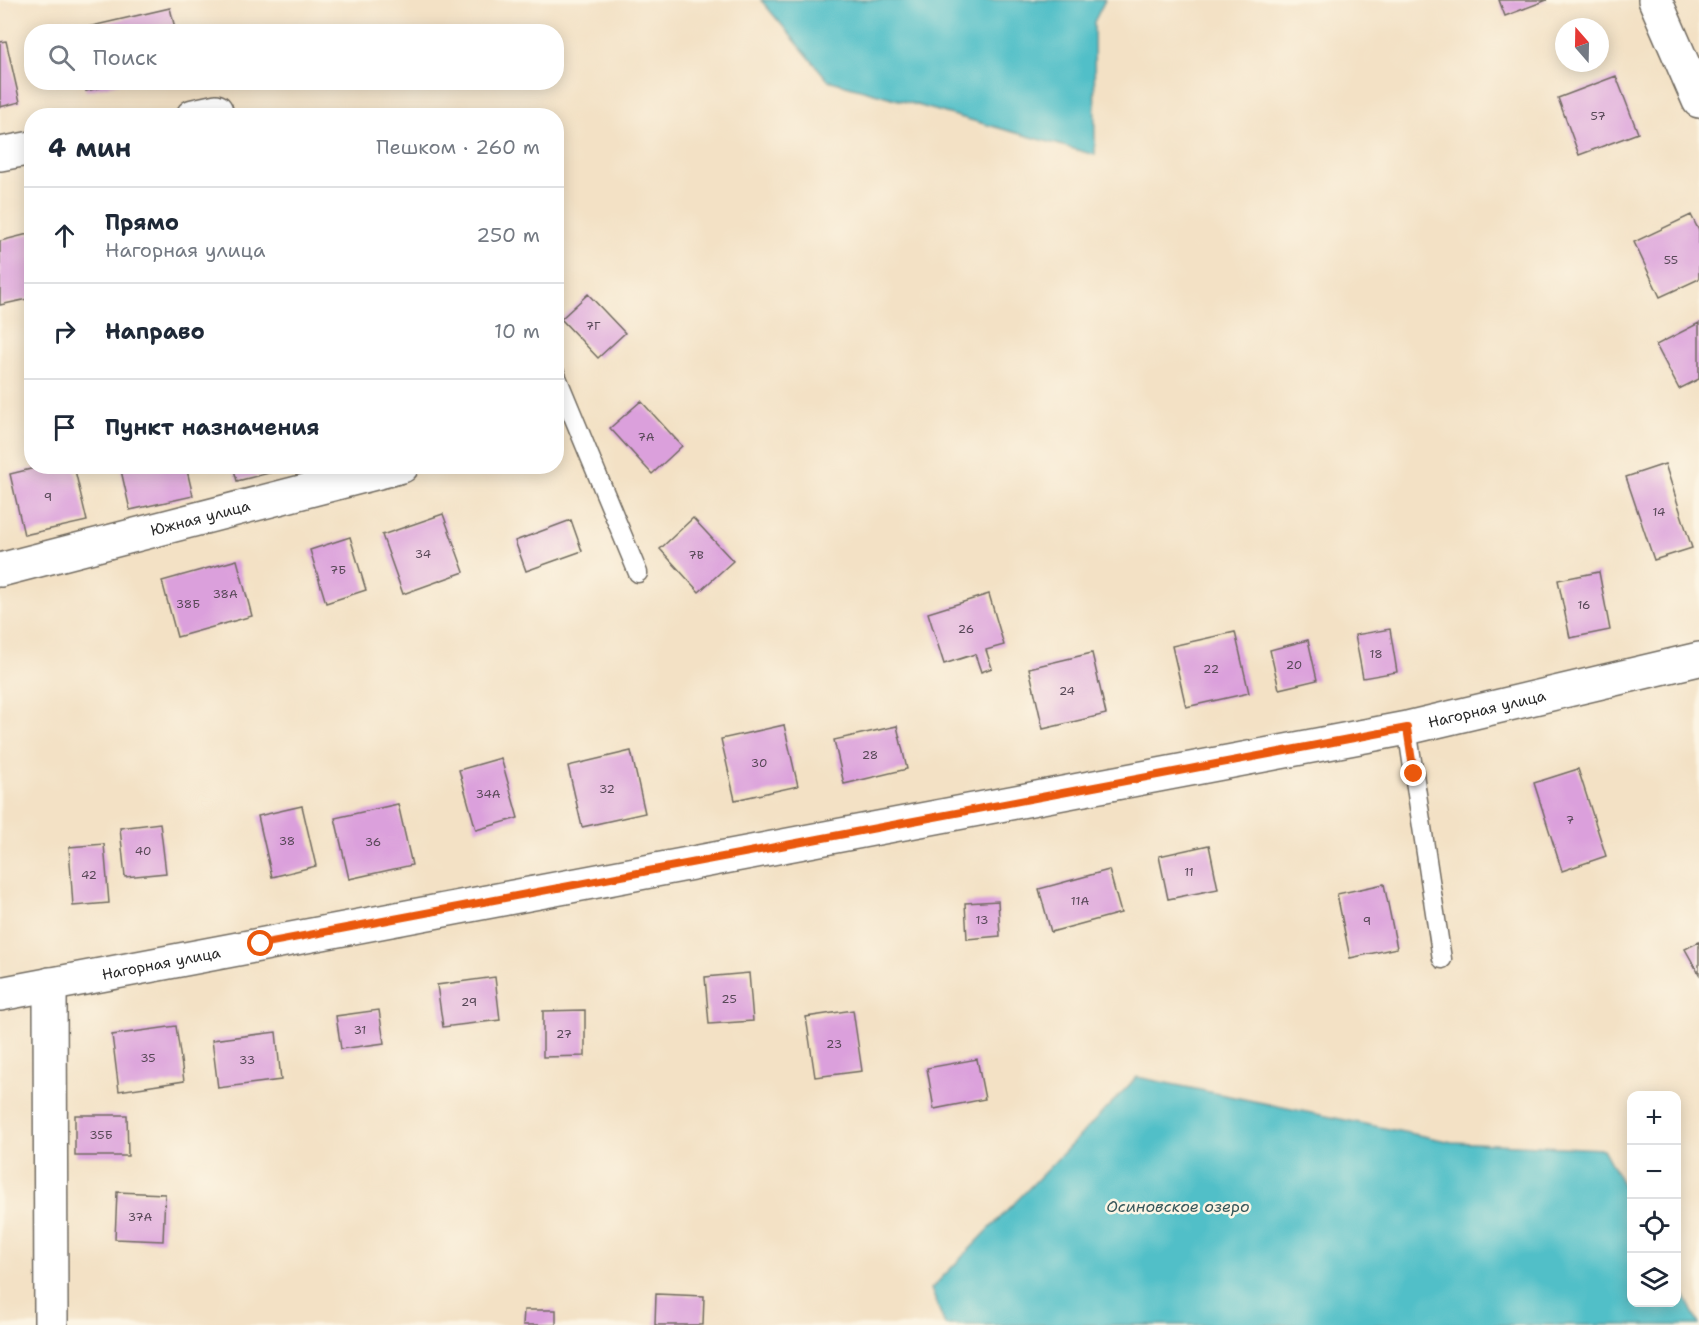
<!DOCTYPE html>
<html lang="ru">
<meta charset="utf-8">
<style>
body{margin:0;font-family:"Shantell Sans",sans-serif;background:#f6f6f7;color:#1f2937}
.controls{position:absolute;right:18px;bottom:18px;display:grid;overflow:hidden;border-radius:12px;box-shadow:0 3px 15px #0003}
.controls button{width:54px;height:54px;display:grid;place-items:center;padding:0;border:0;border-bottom:2px solid #e0e1e3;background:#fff;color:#1f2937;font:30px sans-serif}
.compass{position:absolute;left:1555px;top:18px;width:54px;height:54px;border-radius:50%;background:#fff;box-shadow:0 3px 15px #0003;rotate:340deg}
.stop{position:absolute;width:18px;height:18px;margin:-14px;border:4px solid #ea580c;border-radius:50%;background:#fff}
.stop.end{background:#ea580c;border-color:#fff;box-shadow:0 2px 6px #0008}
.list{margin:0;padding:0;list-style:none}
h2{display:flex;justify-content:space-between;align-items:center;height:78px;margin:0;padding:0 24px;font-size:26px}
h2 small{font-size:20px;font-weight:400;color:#747a83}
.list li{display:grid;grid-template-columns:39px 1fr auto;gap:18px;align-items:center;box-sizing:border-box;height:96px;padding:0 24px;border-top:2px solid #e0e1e3}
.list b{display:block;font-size:22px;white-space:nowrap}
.list p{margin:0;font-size:20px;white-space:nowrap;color:#747a83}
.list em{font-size:20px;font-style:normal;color:#747a83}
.icon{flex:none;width:33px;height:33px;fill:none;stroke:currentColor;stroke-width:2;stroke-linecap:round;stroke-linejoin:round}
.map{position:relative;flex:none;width:1699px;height:1325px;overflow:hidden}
.search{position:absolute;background:#fff;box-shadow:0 3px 15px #0003;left:24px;top:24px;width:540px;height:66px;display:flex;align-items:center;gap:15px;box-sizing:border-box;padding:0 21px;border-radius:24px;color:#747a83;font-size:22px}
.panel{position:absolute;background:#fff;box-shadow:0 3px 15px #0003;left:24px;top:108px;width:540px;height:366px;border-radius:24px}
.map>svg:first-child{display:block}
.water{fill:#51bfc8;stroke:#3e757a;stroke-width:1.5}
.building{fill:#dba0dc}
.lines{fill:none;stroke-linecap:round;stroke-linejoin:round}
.service-casing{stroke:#716b61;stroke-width:21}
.minor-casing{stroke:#716b61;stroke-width:36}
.service{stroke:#fff;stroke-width:18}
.minor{stroke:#fff;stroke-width:33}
.route{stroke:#ea580c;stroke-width:8}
.labels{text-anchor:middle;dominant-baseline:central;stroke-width:5;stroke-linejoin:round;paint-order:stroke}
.number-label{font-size:12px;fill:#574857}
.street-label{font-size:15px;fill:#2b2b2b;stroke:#fcf5e5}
.water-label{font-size:16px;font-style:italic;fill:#36575a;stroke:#fcf5e5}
</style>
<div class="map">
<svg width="1699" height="1325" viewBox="0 0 1699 1325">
<rect width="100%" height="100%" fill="#fcf5e5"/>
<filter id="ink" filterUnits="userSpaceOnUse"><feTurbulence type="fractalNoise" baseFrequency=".0167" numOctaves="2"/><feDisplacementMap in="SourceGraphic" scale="12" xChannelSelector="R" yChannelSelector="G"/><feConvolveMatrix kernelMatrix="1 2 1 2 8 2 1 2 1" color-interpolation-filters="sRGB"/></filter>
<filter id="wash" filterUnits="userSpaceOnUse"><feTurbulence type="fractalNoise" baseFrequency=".008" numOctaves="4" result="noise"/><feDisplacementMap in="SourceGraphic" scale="24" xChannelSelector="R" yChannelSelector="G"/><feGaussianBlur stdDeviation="1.35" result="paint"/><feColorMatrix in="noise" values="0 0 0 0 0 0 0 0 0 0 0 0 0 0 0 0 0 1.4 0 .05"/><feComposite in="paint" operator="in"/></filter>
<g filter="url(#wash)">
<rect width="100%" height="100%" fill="#f3e1c5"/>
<!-- water -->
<path class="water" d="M761,0H1105L1094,22L1095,155L828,80Z
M1137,1077L1452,1142L1603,1149L1631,1200L1632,1302H1676L1677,1281L1699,1325H945L931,1289Z"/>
<g id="blocks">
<!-- building -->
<path class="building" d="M1499,0H1547L1505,16Z
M170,8L176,32H70V31Z
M6,41L20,102L0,107V42Z
M1616,76L1638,133L1579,155L1558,98Z
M84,82H120V83L86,91Z
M1691,215L1699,231V279L1660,297L1634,242Z
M32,233V298L0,305V241Z
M588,294L625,333L598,358L561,319Z
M1699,323V379L1679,389L1656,345Z
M641,401L682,446L652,474L610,428Z
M1665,464L1692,548L1654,560L1626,477Z
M43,466H74L87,521L24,535L10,474Z
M120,466H186L193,496L130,510Z
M233,466H280L281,470L237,481Z
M443,514L464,572L403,594L382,535Z
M693,518L733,561L699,592L660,549Z
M571,520L582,551L526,571L515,541Z
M350,537L366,590L326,603L310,550Z
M237,560L252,616L177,637L162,581Z
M1599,572L1610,630L1570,638L1558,580Z
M989,594L1004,645L986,650L992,668L981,672L975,654L944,664L928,613Z
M1390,629L1397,672L1363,678L1355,635Z
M1235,632L1249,693L1186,707L1172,646Z
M1308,640L1317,680L1279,689L1270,650Z
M1092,653L1106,714L1043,729L1029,668Z
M784,725L798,786L735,800L721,739Z
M897,726L907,769L844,784L834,740Z
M631,751L645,813L582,827L568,766Z
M501,758L518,818L476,830L459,770Z
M1578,769L1606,856L1562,871L1534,783Z
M398,804L412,865L349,879L335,818Z
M302,806L316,866L272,877L258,816Z
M160,823L166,873L125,877L120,828Z
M104,844L109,903L73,906L69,847Z
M1209,845L1218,889L1168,899L1159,856Z
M1109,870L1121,913L1051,932L1039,889Z
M1384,884L1397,948L1350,958L1337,894Z
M998,901L1000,936L967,939L965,903Z
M1699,942V974L1685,949Z
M749,973L753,1021L709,1024L705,977Z
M495,977L500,1020L443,1027L437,985Z
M379,1010L384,1043L341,1049L336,1016Z
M585,1010V1056L543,1057V1011Z
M853,1010L862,1071L815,1077L806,1017Z
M176,1026L184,1081L119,1091L112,1035Z
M276,1032L281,1080L218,1088L212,1040Z
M977,1059L985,1099L934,1109L927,1068Z
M75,1115H127L128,1156H75Z
M117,1192L165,1194L163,1241L115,1239Z
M656,1294L704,1296L703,1325H655Z
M524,1310H556V1325H523Z"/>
</g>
</g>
<g filter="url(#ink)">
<use href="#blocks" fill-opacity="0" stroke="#716b61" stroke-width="1.5"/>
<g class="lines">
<defs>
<path id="service" d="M556,375L638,573
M1407,728L1442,959"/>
<g id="minor">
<path d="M1655,0L1699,101"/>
<path d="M193,116L216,111"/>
<path d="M0,154L32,148"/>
<path id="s1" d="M0,570L402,466"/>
<path d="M50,984L51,1325"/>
<path id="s2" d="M0,994L1407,728L1699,659"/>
</g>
</defs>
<!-- service casing -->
<use href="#service" class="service-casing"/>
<!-- minor casing -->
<use href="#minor" class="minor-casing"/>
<!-- service -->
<use href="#service" class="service"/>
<!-- minor -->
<use href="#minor" class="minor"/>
</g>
</g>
<g class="lines" filter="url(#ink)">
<!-- route -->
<path class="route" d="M261,944L1407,728L1414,774"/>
</g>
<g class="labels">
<!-- number labels -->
<g class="number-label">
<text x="1598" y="116">57</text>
<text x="1671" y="260">55</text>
<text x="593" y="326">7Г</text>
<text x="646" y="437">7А</text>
<text x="48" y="497">9</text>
<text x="1659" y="512">14</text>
<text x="423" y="554">34</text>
<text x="696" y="555">7В</text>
<text x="338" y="570">7Б</text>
<text x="225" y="594">38А</text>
<text x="188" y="604">38Б</text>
<text x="1584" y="605">16</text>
<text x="966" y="629">26</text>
<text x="1376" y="654">18</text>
<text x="1294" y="665">20</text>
<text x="1211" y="669">22</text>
<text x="1067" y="691">24</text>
<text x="870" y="755">28</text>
<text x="759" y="763">30</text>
<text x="607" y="789">32</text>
<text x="488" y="794">34А</text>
<text x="1570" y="820">7</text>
<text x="287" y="841">38</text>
<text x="373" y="842">36</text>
<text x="143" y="851">40</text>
<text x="1189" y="872">11</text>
<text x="89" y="875">42</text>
<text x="1080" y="901">11А</text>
<text x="982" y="920">13</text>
<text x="1367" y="921">9</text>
<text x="729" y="999">25</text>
<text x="469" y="1002">29</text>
<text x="360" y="1030">31</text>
<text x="564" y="1034">27</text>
<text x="834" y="1044">23</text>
<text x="148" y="1058">35</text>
<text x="247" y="1060">33</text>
<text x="101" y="1135">35Б</text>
<text x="140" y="1217">37А</text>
</g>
<!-- street labels -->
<g class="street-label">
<text stroke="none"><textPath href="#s1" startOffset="207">Южная улица</textPath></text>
<text stroke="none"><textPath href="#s2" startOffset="1514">Нагорная улица</textPath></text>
<text stroke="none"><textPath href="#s2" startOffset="164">Нагорная улица</textPath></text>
</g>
<!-- water labels -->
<g class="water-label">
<text x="1178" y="1206">Осиновское озеро</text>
</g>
</g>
</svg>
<div class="controls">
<button>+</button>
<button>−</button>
<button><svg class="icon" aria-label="locate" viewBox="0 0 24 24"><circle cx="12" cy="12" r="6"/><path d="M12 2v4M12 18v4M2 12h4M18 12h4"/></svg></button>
<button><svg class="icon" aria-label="layers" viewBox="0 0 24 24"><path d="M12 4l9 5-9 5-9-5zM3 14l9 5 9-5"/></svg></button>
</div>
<svg class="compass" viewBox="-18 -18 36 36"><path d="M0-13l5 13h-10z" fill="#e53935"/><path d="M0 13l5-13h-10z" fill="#747a83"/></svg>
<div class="stop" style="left:261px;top:944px"></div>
<div class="stop end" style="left:1414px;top:774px"></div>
<div class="search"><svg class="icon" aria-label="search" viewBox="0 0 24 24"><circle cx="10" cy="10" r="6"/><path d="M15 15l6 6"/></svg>Поиск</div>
<section class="panel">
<h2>4 мин<small>Пешком · 260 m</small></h2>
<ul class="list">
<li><svg class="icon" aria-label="ahead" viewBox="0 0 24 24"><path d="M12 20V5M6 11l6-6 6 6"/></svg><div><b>Прямо</b><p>Нагорная улица</p></div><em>250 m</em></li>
<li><svg class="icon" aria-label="right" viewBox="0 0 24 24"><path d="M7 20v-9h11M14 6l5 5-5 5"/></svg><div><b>Направо</b></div><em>10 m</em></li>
<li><svg class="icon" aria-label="arrive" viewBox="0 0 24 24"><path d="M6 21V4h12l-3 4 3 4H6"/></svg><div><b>Пункт назначения</b></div></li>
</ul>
</section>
</div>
